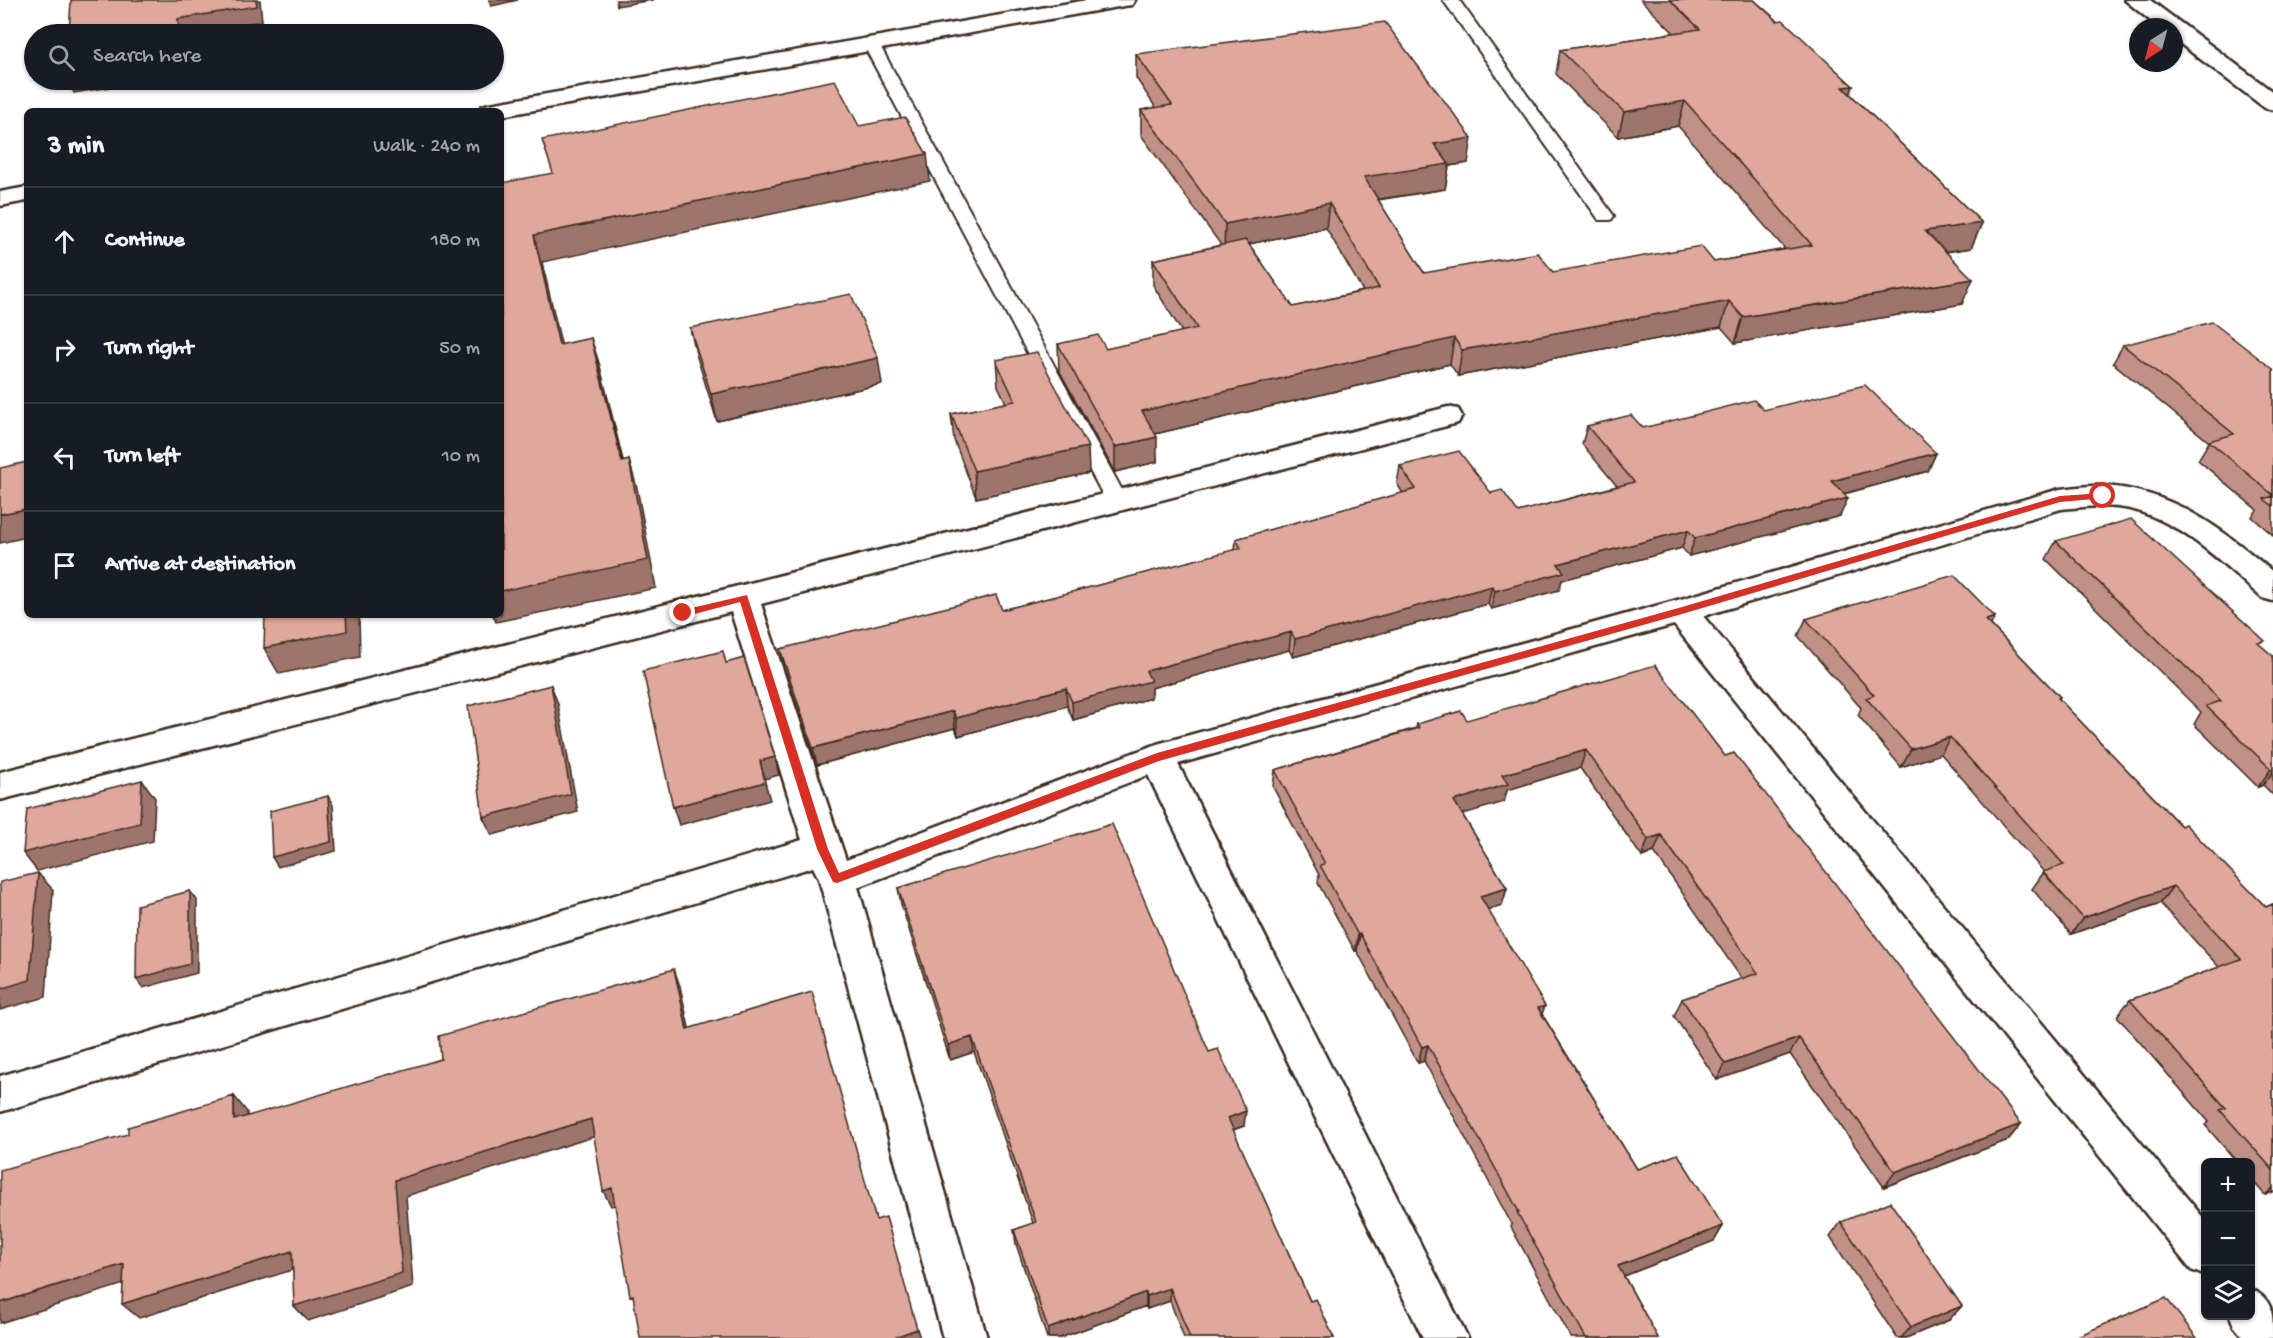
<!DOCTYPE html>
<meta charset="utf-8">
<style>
body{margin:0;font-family:"Gochi Hand",sans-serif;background:#20242c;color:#f1f3f6}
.controls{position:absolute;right:18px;bottom:18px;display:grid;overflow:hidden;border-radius:9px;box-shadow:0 2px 4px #0004}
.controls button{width:54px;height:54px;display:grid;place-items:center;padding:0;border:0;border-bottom:2px solid #363941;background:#171b24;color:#f1f3f6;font:30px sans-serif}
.compass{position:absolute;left:2129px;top:18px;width:54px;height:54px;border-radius:50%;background:#171b24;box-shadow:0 2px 4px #0004;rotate:216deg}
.stop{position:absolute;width:18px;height:18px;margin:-14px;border:4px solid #d93025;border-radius:50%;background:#fff}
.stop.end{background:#d93025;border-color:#fff;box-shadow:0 2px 6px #0008}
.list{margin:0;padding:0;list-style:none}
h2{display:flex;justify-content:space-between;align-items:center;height:78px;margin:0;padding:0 24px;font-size:26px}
h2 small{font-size:20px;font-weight:400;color:#9ea1a6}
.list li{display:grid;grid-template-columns:39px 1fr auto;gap:18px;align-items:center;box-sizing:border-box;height:108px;padding:0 24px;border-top:2px solid #363941}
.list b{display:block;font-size:22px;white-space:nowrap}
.list em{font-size:20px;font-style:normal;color:#9ea1a6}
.icon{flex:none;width:33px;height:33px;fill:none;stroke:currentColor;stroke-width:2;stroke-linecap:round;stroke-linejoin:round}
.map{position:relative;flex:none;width:2273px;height:1338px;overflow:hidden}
.search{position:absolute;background:#171b24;box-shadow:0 2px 4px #0004;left:24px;top:24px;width:480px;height:66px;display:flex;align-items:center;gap:15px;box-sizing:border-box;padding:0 21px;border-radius:33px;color:#9ea1a6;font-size:22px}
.panel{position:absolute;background:#171b24;box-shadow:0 2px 4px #0004;left:24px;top:108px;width:480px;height:510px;border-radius:9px}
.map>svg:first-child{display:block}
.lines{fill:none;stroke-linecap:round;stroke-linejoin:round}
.lane-casing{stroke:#3b2a1e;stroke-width:4}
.street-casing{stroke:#3b2a1e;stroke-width:5}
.lane{fill:#fff;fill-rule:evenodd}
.street{fill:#fff;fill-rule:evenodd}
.wall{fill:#c19086;stroke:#3b2a1e;stroke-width:1.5;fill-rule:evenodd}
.shaded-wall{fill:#9d756d;stroke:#3b2a1e;stroke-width:1.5}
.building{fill:#e0a79c;stroke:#3b2a1e;stroke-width:1.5}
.route{fill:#d93025}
</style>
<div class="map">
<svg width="2273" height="1338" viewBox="0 0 2273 1338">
<rect width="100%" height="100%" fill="#fff"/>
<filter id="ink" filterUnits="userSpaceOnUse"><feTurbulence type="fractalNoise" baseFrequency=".0167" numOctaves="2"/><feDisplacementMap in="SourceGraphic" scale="12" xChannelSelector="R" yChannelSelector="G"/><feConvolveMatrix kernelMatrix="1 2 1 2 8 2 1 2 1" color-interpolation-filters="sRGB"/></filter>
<g filter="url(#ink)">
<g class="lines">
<defs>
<path id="lane" d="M1443,0H1459L1611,212L1614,216L1611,220H1599Z
M871,39L879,44L1128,501L1125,506L1117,508L1109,506L1106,501L863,44Z"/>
<path id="street" d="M1087,0H1135L1132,5L1124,6L501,116V111H478L482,106L490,104Z
M2125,0H2150L2273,92V110L2265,108L2174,39V27H2158Z
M27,187V201L0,206V192Z
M1448,407L1458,409L1462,416L1458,423L761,604L846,860L1157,744L1681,599L2060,489C2074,488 2088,485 2102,486C2170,489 2223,529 2273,572V601L2262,598C2224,564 2181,521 2130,509C2107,504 2084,507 2061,509L1703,616L2206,1221V1276L2191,1270L1674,625L1178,764L1468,1338H1423L1148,775L858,887L987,1338H943L819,879L813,867L0,1112V1076L802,840L731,612L0,800V772Z
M2250,1288C2273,1300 2273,1311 2273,1338H2244L2234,1326L2230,1316H2250Z"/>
</defs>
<!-- lane casing -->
<use href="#lane" class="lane-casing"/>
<!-- street casing -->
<use href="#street" class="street-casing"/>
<!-- lane -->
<use href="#lane" class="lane"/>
<!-- street -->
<use href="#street" class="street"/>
</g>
<!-- wall -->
<path class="wall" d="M1641,0H1754L1853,86L1850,94L1982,223L1971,248L1946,252L1962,304L1735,343L1721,327L1458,376L1450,364L1155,434L1157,462L1115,472L1059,370L1058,344L1106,349L1182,332L1153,285V260L1221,245L1141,135V110L1156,108L1136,78V54L1468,163L1449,166L1445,189L1378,200L1424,273L1553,272L1714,262L1785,249L1678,126L1618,137L1556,74L1560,50L1674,33ZM1326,228L1363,291L1293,307L1249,244Z
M690,328L882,384L717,421L696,354Z
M2123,345L2273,369V535L2252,517L2257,510L2198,460L2209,442L2113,363Z
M996,360L1089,473L976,498L954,440L951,414L1006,403L998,386Z
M1764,410L1936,453L1928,471L1844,494L1840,516L1689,556L1682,548L1562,580L1559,590L1491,609L1488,604L1293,657L1289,650L1151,688V698L1073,720L1067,706L958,736L955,728L817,765L784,667L780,649L1002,610L1235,550L1236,539L1403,493L1397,484L1400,466L1491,493L1518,512L1617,486L1582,444L1587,426L1643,428Z
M2056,541L2261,646L2273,656V795L2263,785L2258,787L2194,724L2201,712L2046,559Z
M1806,619L1991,625L2060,697L2059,699L2181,826L2266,907L2273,904V1192L2265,1195L2250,1178V1162H2237L2205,1125L2209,1122L2117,1016L2130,1000L2219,967L2160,903L2071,934L2032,889L2044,872L1941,754L1901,767L1858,715L1861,708L1798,636Z
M1467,720L1725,756L2021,1124L2008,1140L1884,1187L1790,1054L1717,1080L1674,1016L1682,999L1742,979L1654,852L1642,857L1580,768L1507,790L1504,802L1462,814L1507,888L1502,905L1488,910L1542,1014L1637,1169L1723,1226L1714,1241L1624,1276L1658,1338H1571L1511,1227L1512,1225L1424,1061L1418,1063L1357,951H1355L1318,883L1319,875L1273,787L1275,770L1416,728L1417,724Z
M898,888L1209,1052L1244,1126L1233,1130L1310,1301L1334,1338H1184L1170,1301L1147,1309L1146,1306L1060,1338H1047L1016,1244L1014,1230L1033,1223L974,1052L950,1060L901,904Z
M1841,1222L1949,1320L1906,1338H1897L1830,1237Z"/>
<!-- shaded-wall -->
<path class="shaded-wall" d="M256,0H260L262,21L185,34H179L178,19Z
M489,0H518L491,6Z
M616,0H653L617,6Z
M67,80H154L74,93Z
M1853,86L1845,110L1843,87Z
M1685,101L1678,126L1618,137L1624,112Z
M1472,138L1468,163L1449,166L1445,189L1361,202L1364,177L1434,144Z
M927,154L930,181L542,262L568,373L559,345L534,235Z
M1329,203L1326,228L1224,249L1225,224Z
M1982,223L1971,248L1915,256L1925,231Z
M1973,279L1962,304L1735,343L1743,317Z
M1729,301L1721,327L1458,376L1462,350Z
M591,338L600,366L630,489L622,462Z
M1454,338L1450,364L1142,437V411Z
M878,358L882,384L717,421L711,394Z
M1157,437V462L1115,472V447Z
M1088,447L1089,473L976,498L974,471Z
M1936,453L1928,471L1824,499L1832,481Z
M629,460L637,488L656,588L496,622L493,615H501V591Z
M1848,498L1840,516L1689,556L1695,538Z
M27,509V537L0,543V514Z
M1688,530L1682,548L1562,580L1559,590L1491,609L1495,591L1558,564Z
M1492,586L1488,604L1293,657L1295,639Z
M346,615H359L360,657L279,674L264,648Z
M1995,617L1986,635V620Z
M1291,632L1289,650L1151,688V698L1073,720L1072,702L1146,671Z
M551,685L558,704L578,812L492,835L483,817Z
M1066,688L1067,706L958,736L956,718Z
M953,711L955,728L817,765L813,748Z
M1950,737L1941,754L1901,767L1911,749Z
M1586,750L1580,768L1507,790L1504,802L1450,818L1454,801L1502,775Z
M775,757L779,775L764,779L760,761Z
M2271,769H2273V772L2263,785L2258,787Z
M142,780L155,798L153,841L37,871L23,853Z
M765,782L770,800L679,825L673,807Z
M328,796L333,805L336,851L278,867L272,857Z
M1661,835L1654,852L1642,857L1648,839Z
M38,873L53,890L46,997L0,1010V989Z
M2173,886L2160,903L2071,934L2083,918Z
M1507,888L1502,905L1476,914L1480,896Z
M190,891L197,900V973L143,988L136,979Z
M1360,934L1357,951H1355L1358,935Z
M674,969L680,986L693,1046L687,1029Z
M1545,1006L1539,1022L1538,1008Z
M972,1037L974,1052L950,1060L948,1045Z
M1799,1038L1790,1054L1717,1080L1725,1064Z
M1428,1045L1424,1061L1418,1063L1422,1047Z
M234,1096L247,1112L248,1136L234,1120Z
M1246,1111L1244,1126L1226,1132L1228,1118Z
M591,1119L599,1135L406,1196L413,1287L308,1321L294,1306L395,1180Z
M2021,1124L2008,1140L1884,1187L1895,1172Z
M612,1188L620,1204L611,1206L603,1191Z
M2273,1188V1192L2265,1195Z
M1723,1226L1714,1241L1611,1281L1618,1266Z
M292,1251L305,1266L139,1318L122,1304Z
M124,1264L140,1279L0,1323V1303Z
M1170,1288V1301L1147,1309V1296Z
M1146,1292V1306L1060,1338H1048V1329Z
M1962,1306L1949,1320L1906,1338H1901L1911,1327Z
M917,1329L920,1338H892Z"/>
<!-- building -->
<path class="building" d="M71,0H256L257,6L178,19L179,34H69Z
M1670,0H1754L1777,21L1783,20L1853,86L1843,87L1982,223L1925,231L1973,279L1743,317L1729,301L1462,350L1454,338L1142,411L1157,437L1115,447L1058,344L1098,335L1106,349L1197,328L1153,260L1246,240L1293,307L1379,288L1329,203L1225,224L1141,110L1172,105L1136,54L1385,22L1472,138L1434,144L1449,164L1364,177L1424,273L1538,253L1553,272L1701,246L1714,262L1812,245L1685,101L1624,112L1560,50L1700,29Z
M835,80L859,126L905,117L927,154L534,235L559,345L591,338L622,462L629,460L648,560L501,591V183L553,173L542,140Z
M851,294L878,358L711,394L690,328Z
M2212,322L2273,369V495L2209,441L2234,434L2123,345Z
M1037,352L1088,447L974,471L951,414L1015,401L996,360Z
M1865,385L1936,453L1832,481L1848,498L1695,538L1688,530L1558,564L1564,572L1495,591L1492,586L1295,639L1291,632L1146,671L1151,681L1072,702L1066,688L956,718L953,711L813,748L780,649L996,595L1002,610L1241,548L1236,539L1416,489L1400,466L1459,451L1491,493L1502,490L1518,512L1634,482L1587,426L1631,415L1643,428L1754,400L1764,410Z
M27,462V509L0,514V468Z
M2273,496V506L2264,499Z
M2131,519L2265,641L2258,643L2273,656V769H2271L2206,706L2221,701L2056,541Z
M1954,575L1995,617L1986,620L2060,697L2058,698L2181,826L2185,824L2266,907L2273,904V1170L2220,1110L2226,1108L2130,1000L2241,959L2173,886L2083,918L2043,872L2064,865L1950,737L1911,749L1866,698L1874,695L1806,619Z
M265,615H346L347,631L264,648Z
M723,651L726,663L744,658L775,757L760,761L765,782L673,807L643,671Z
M1655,665L1725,756L1734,753L2021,1124L1895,1172L1799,1038L1725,1064L1682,999L1758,973L1661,835L1648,839L1586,750L1502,775L1508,784L1454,801L1507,888L1480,896L1545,1006L1538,1008L1637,1169L1678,1154L1723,1226L1618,1266L1658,1338H1586L1517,1212H1519L1428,1045L1422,1047L1360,934L1358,935L1320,865L1325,864L1275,770L1419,728L1417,724L1461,711L1467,720Z
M551,685L571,794L483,817L468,706Z
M142,780L140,823L23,853L27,809Z
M328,796L331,842L272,857L270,811Z
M1112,824L1209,1052L1218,1049L1246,1111L1228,1118L1310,1301L1316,1299L1334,1338H1190L1170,1288L1147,1296L1146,1292L1048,1329L1014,1230L1036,1222L972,1037L948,1045L898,888Z
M38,873L30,980L0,989V882Z
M190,891V964L136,979L137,905Z
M674,969L687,1029L812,992L876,1220L886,1217L917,1329L892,1338H640L633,1295L630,1296L612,1188L603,1191L591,1119L395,1180L402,1273L294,1306L292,1251L122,1304L124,1264L0,1303V1170L128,1134V1127L234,1096V1120L441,1059L439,1036Z
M1890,1202L1962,1306L1911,1327L1841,1222Z
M2166,1298L2197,1338H2073Z"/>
</g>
<!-- route -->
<path class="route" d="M2103,493L2106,494V498L2060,502L1682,614L1159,761L837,883L833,882L817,849L740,602L683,617L679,613L683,610L747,595L828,849L839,873L1157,753L1682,607L2060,496Z"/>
</svg>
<div class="controls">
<button>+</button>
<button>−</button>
<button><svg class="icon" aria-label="layers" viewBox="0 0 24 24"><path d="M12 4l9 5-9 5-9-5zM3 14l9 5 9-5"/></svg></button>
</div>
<svg class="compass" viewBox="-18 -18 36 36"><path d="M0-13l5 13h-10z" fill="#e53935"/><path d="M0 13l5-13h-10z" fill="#9ea1a6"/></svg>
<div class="stop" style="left:2103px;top:496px"></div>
<div class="stop end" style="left:683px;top:613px"></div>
<div class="search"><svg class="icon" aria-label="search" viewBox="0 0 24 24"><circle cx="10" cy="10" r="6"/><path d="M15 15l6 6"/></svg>Search here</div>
<section class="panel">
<h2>3 min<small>Walk · 240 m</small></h2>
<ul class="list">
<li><svg class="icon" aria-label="ahead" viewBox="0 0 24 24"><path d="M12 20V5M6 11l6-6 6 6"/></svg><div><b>Continue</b></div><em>180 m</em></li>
<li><svg class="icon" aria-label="right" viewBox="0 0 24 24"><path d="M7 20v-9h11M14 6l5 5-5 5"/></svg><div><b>Turn right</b></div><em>50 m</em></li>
<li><svg class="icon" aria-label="left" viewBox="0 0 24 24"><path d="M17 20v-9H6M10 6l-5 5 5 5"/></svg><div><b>Turn left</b></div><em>10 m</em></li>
<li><svg class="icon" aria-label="arrive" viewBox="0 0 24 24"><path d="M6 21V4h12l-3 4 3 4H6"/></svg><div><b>Arrive at destination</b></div></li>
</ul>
</section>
</div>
